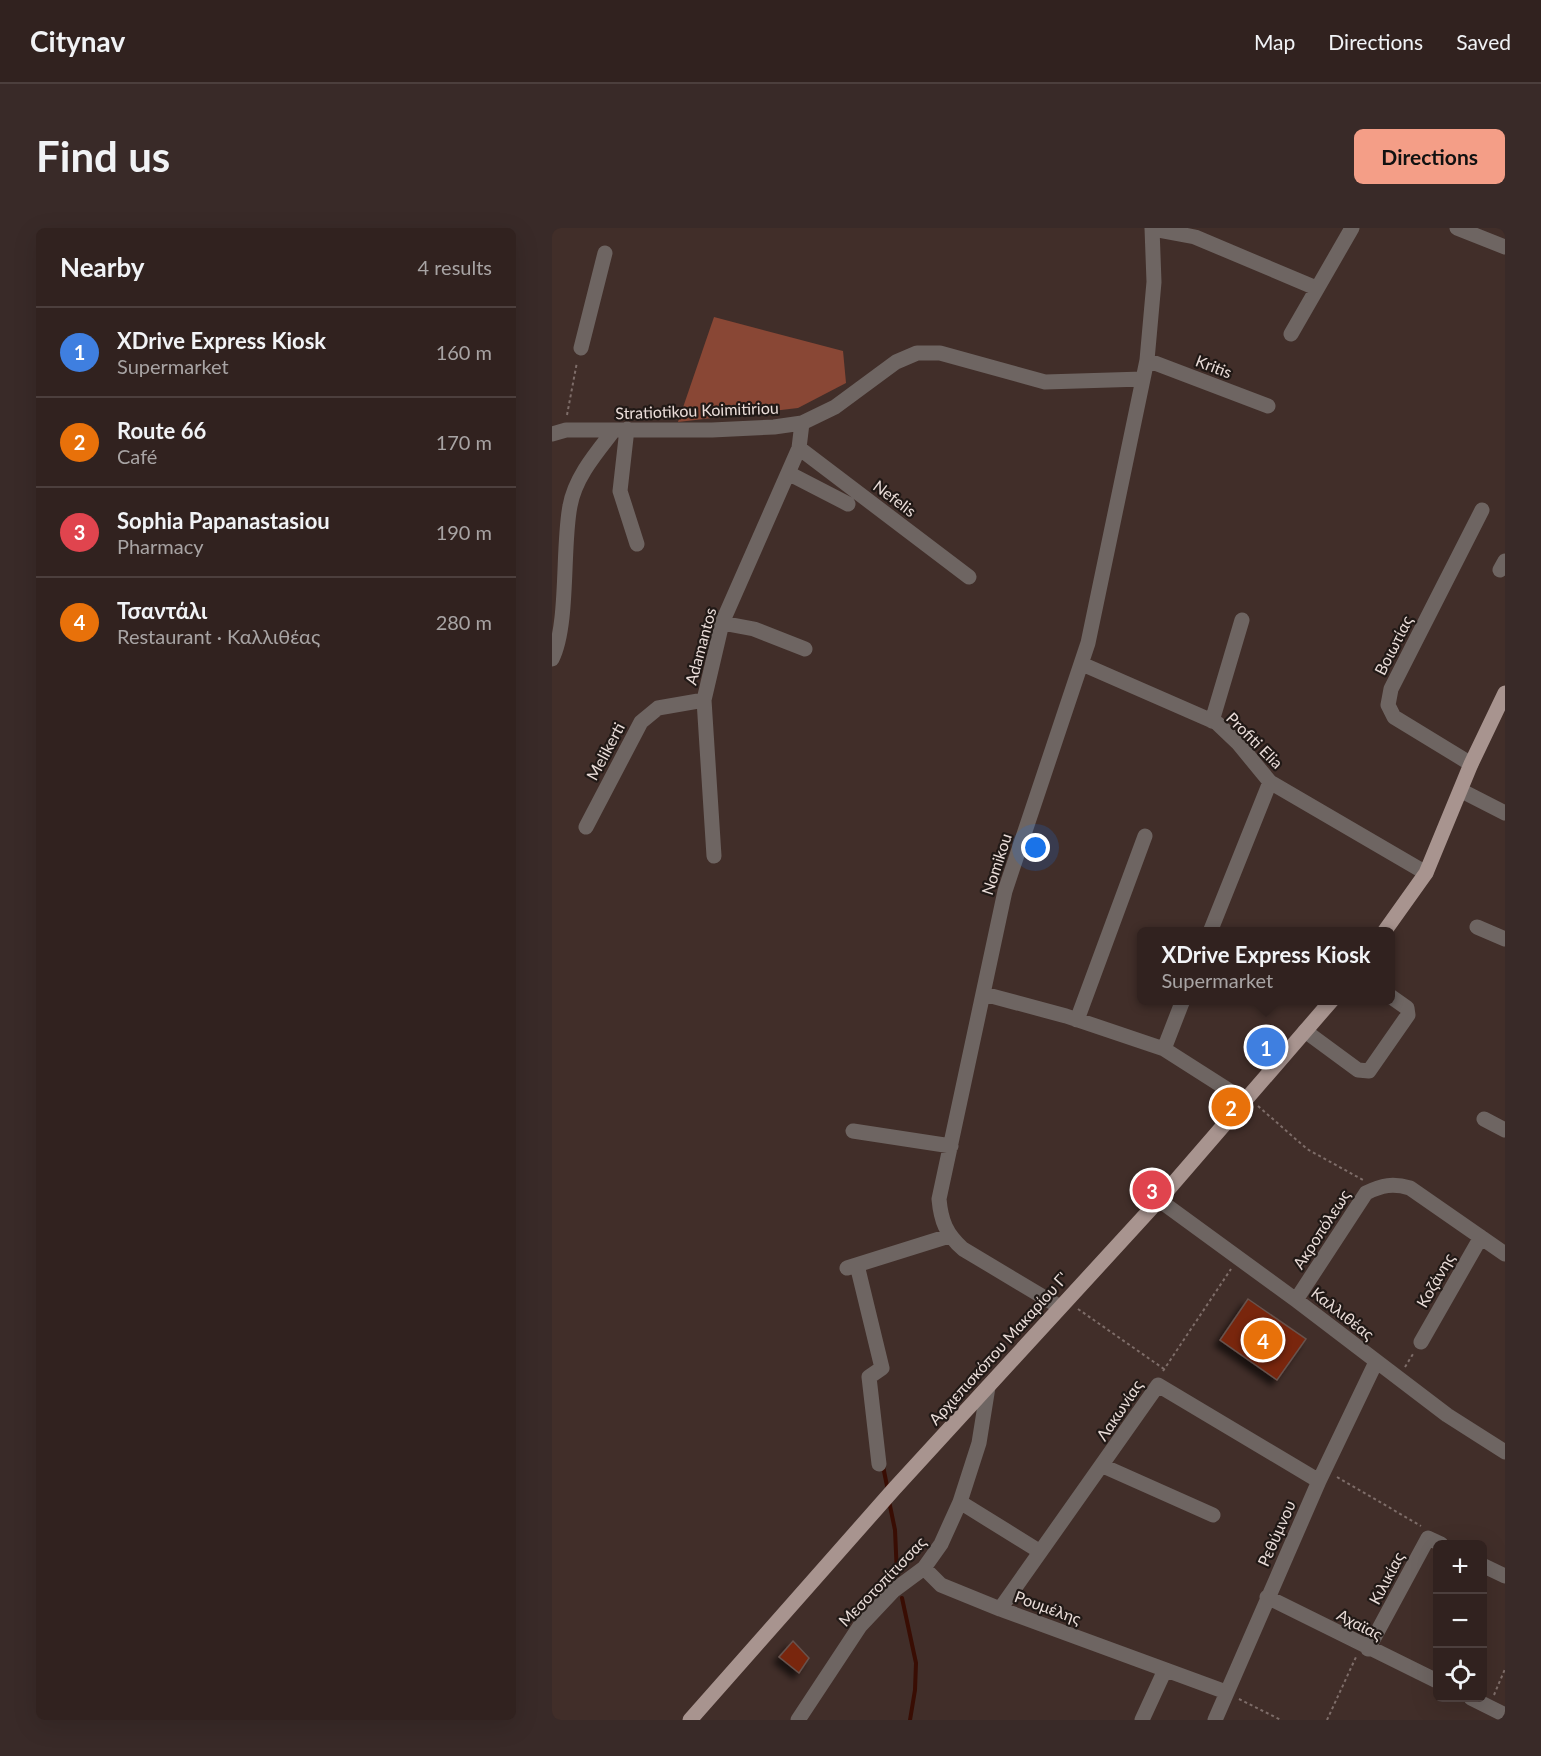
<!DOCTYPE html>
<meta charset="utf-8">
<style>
body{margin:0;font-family:Lato,sans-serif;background:#392a28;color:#f1f3f6}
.controls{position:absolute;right:18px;bottom:18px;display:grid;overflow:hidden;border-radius:9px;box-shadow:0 6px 24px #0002}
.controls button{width:54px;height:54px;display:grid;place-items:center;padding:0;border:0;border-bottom:2px solid #4c3f3d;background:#31221f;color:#f1f3f6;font:30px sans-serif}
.you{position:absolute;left:484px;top:620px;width:21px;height:21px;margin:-15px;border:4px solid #fff;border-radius:50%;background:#1a73e8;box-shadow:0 0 0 9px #1a73e833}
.badge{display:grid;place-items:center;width:39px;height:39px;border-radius:50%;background:#f49e87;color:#fff;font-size:20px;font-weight:700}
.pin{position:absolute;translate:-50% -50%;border:3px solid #fff;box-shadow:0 2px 6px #0006}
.popup{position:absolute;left:585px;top:699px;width:258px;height:78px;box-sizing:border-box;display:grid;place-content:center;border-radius:9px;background:#31221f;filter:drop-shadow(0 2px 4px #0005);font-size:20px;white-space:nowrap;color:#a8a4a4}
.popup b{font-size:22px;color:#f1f3f6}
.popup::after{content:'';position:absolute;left:50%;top:100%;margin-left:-12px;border:12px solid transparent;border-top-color:#31221f}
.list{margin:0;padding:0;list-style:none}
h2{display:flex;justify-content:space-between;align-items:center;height:78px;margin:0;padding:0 24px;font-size:26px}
h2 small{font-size:20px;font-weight:400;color:#a8a4a4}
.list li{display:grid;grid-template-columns:39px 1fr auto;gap:18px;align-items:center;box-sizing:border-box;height:90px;padding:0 24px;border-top:2px solid #4c3f3d}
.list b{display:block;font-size:22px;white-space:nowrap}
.list p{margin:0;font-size:20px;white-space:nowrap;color:#a8a4a4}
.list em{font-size:20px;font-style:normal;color:#a8a4a4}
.icon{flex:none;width:33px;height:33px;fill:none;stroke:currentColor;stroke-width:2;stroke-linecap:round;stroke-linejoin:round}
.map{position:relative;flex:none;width:953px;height:1492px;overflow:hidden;border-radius:9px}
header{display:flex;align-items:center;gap:36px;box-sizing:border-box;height:84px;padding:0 30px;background:#31221f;border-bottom:2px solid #4c3f3d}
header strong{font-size:28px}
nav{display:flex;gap:33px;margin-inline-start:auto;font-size:21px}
.intro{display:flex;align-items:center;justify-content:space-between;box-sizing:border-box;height:144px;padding:0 36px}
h1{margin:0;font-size:42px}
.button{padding:15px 27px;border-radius:9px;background:#f49e87;color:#111;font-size:21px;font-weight:700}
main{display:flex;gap:36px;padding:0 36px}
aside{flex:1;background:#31221f;border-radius:9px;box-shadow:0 6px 24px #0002}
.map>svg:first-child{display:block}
.green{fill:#894735}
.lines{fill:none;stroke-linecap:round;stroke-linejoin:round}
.stream{stroke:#390d03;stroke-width:4}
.building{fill:#79250e;stroke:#68534d;stroke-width:1.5;filter:url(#shadow)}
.path{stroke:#7e6d69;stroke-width:2;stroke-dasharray:3 3;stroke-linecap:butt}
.minor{stroke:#6e6562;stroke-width:15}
.major{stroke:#a8948f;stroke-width:15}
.labels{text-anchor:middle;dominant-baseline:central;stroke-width:4.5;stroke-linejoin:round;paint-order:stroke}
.street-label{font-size:16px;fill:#eaddd9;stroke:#211916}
</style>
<header>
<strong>Citynav</strong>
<nav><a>Map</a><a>Directions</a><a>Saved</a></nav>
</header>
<div class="intro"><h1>Find us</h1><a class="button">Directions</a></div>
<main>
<aside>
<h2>Nearby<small>4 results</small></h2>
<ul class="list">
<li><span class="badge" style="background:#3f7fe0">1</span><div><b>XDrive Express Kiosk</b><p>Supermarket</p></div><em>160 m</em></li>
<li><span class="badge" style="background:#e8710a">2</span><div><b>Route 66</b><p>Café</p></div><em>170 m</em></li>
<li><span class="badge" style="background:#e0444e">3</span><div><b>Sophia Papanastasiou</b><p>Pharmacy</p></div><em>190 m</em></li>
<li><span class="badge" style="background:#e8710a">4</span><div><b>Τσαντάλι</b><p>Restaurant · Καλλιθέας</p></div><em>280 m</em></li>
</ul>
</aside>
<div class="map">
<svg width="953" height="1492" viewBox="0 0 953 1492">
<defs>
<filter id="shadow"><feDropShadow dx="-5.5" dy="5.5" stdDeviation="3" flood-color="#0009"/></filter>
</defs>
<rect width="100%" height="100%" fill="#412e29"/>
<!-- green -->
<path class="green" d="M162,89L291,123L294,155L246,180L126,194Z"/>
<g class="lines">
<!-- stream -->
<path class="stream" d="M331,1238L336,1263
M337,1273L343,1302L345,1347
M350,1370L364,1435L363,1462L358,1492"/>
</g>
<!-- building -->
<path class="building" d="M696,1071L754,1111L725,1152L668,1112Z
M241,1413L257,1430L247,1445L227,1429Z"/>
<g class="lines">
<!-- path -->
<path class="path" d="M15,187L25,134
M706,878L755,921L811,952
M526,1081L612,1141
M853,1139L861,1126
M611,1143L679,1041
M785,1249L869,1298
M942,1467L953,1441
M687,1471L729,1492
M775,1492L804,1429"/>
<!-- minor -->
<path class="minor" d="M905,0L953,19
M600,1L643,9L764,60
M739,106L800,0
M29,120L53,25
M595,132L716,178
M75,201L68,263L85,316
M0,206L14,202H160L222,199L250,195L283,179L344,134L365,125H388L493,154L591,151
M247,220L417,349
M236,245L296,276
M948,342L953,333
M170,395L202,401L253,421
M0,431C17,397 10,318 18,278C23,249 45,224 62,202
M530,436L665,495L686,515L718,554L874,645
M660,493L690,392
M919,536L842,489L836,477L839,461L930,282
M910,563L953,585
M34,599L89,494L106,480L152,472
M162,628L152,472L170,395L247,220L250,195
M925,699L953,711
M658,704L718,554
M432,766L514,788L612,821L692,872
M525,792L593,608
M753,803L806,842L817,843L856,787L855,780L838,768
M612,821L631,772
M932,891L953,902
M301,903L399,918
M607,972L744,1072L895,1187L953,1224
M305,1037L330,1140L317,1149L327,1236
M295,1040L397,1008
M744,1072L814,965C830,957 841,955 858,960L953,1026
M508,1079L411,1021C394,1006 389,993 387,971L453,663L536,415L595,132L602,54L600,0
M869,1114L929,1009
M551,1238L661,1287
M408,1274L487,1323
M930,1337L953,1348
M372,1340L389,1357L448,1381L674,1464
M715,1369L885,1453
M448,1381L606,1157L767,1253
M816,1421L876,1310L889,1316
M919,1470L953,1487
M246,1492L308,1398L341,1363L372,1340L389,1316L408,1274L427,1215L436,1159
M590,1492L613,1442
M663,1492L767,1253L824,1134"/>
<!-- major -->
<path class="major" d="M832,704L874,645L919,536L953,465
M138,1492L342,1261L607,972L780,772"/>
</g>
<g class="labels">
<!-- street labels -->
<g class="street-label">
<text transform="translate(662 138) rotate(21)">Kritis</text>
<text transform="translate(145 182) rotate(-2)">Stratiotikou Koimitiriou</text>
<text transform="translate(343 270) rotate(37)">Nefelis</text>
<text transform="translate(841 417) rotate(-63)">Βοιωτίας</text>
<text transform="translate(148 418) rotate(-75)">Adamantos</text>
<text transform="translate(703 512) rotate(45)">Profiti Elia</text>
<text transform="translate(53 523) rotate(-62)">Melikerti</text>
<text transform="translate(444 636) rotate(-72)">Nomikou</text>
<text transform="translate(769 1001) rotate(-57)">Ακροπόλεως</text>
<text transform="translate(883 1052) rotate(-60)">Κοζάνης</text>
<text transform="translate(791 1085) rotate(38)">Καλλιθέας</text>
<text transform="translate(446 1120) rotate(-48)">Αρχιεπισκόπου Μακαρίου Γ'</text>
<text transform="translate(567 1182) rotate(-56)">Λακωνίας</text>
<text transform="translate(724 1305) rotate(-66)">Ρεθύμνου</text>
<text transform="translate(834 1350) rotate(-62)">Κιλικίας</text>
<text transform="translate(330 1353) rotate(-46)">Μεσοτοπίτισσας</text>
<text transform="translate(496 1379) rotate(20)">Ρουμέλης</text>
<text transform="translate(808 1396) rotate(27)">Αχαϊας</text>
</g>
</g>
</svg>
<div class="controls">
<button>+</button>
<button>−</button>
<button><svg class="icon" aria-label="locate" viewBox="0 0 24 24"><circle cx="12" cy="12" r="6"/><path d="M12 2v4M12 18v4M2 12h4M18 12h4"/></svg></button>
</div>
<div class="you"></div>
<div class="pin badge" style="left:714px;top:819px;background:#3f7fe0">1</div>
<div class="popup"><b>XDrive Express Kiosk</b>Supermarket</div>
<div class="pin badge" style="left:679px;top:879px;background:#e8710a">2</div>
<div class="pin badge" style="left:600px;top:962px;background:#e0444e">3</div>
<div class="pin badge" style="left:711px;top:1112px;background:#e8710a">4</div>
</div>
</main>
